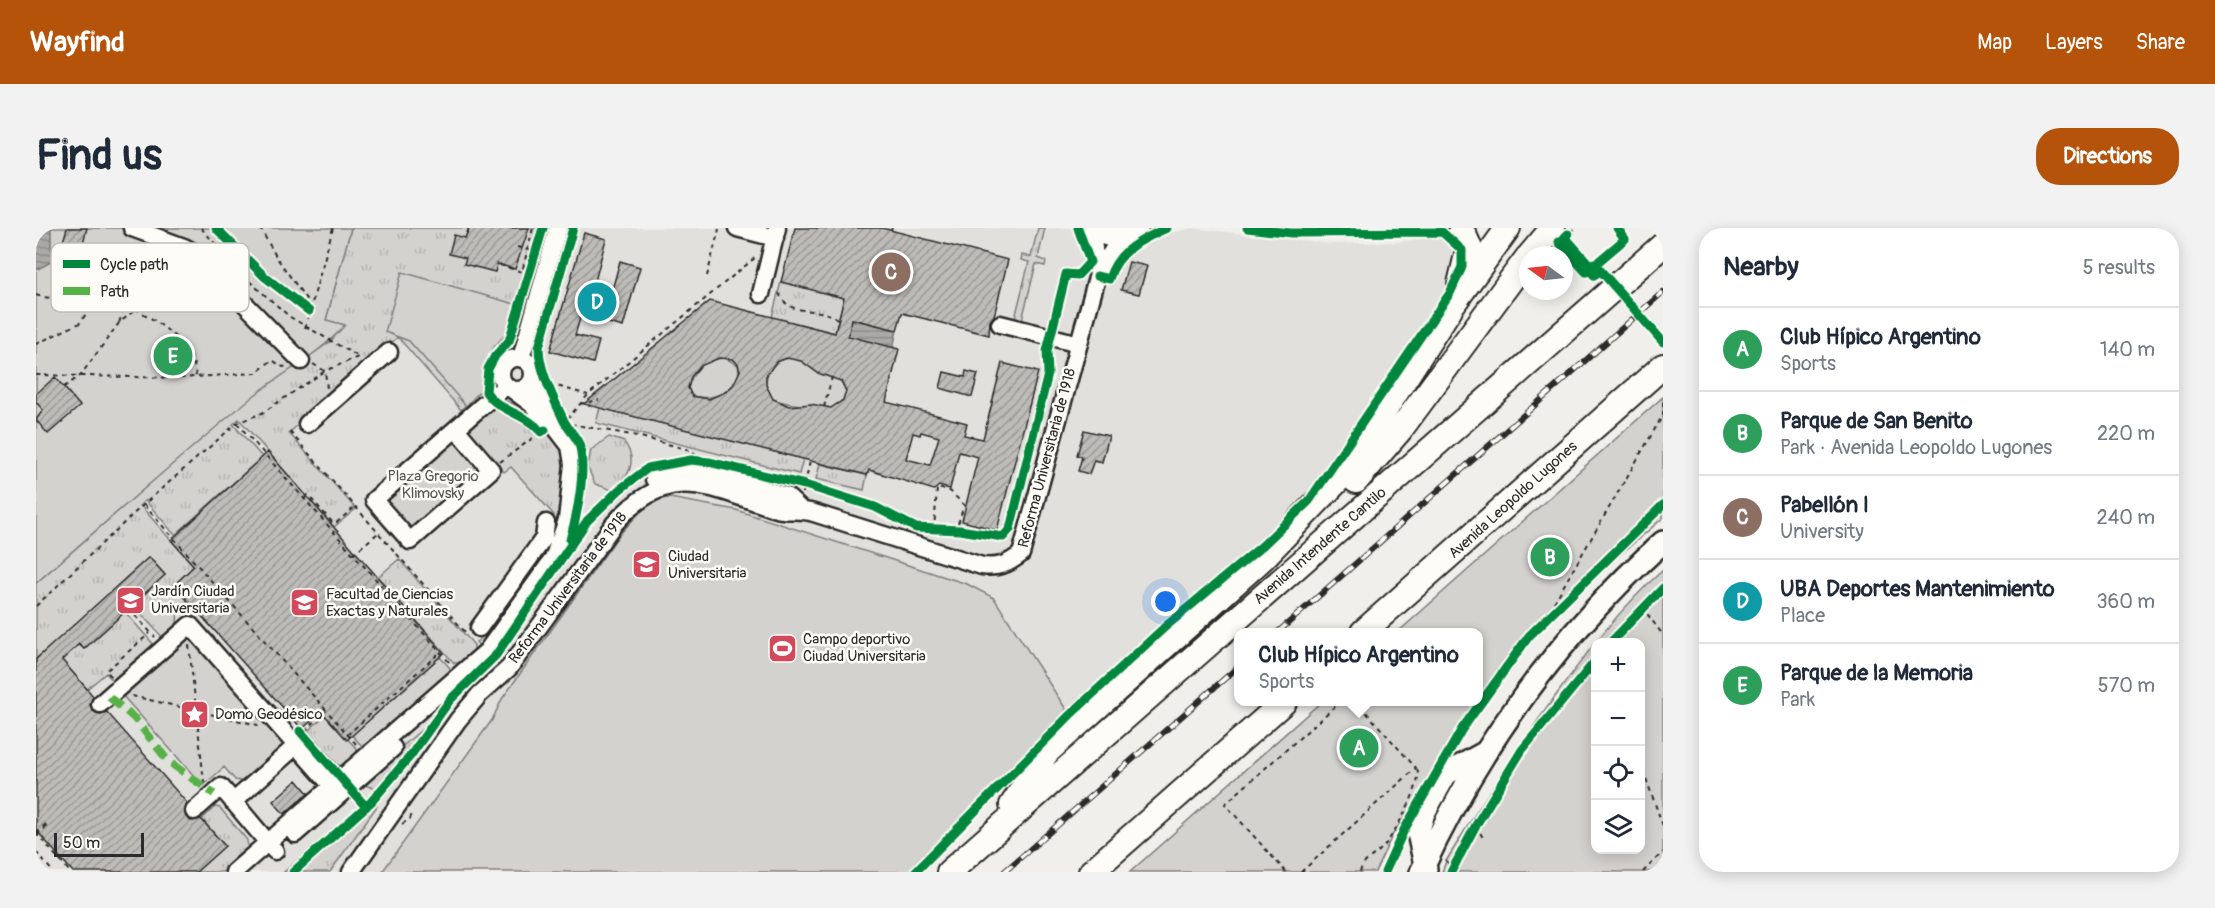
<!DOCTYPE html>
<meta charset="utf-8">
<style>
body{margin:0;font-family:Pangolin,sans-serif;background:#f2f2f3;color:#1f2937}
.controls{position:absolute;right:18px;bottom:18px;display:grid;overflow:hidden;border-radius:12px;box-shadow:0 3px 15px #0003}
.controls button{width:54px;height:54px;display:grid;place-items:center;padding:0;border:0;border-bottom:2px solid #e0e1e3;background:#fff;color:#1f2937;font:30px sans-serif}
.compass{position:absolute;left:1483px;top:18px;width:54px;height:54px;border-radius:50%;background:#fff;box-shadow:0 3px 15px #0003;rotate:285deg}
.scale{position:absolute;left:18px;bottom:15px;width:90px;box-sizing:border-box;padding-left:6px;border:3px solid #2b2b2b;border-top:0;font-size:16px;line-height:21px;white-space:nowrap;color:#2b2b2b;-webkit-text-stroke:4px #fdfcf7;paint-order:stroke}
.you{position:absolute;left:1130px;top:374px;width:21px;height:21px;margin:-15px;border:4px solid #fff;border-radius:50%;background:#1a73e8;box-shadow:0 0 0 9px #1a73e833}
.badge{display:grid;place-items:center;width:39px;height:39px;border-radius:50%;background:#b45309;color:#fff;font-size:20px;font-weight:700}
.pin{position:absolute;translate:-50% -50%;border:3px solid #fff;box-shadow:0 2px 6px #0006}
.popup{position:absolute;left:1198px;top:400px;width:249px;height:78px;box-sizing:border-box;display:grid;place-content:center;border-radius:12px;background:#fff;filter:drop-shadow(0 2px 4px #0005);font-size:20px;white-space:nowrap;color:#747a83}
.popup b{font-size:22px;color:#1f2937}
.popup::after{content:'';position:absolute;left:50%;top:100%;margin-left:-12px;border:12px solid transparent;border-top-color:#fff}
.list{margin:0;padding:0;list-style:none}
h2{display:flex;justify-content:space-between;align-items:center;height:78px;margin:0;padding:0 24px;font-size:26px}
h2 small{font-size:20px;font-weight:400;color:#747a83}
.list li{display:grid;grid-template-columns:39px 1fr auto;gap:18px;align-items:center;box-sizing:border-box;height:84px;padding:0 24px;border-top:2px solid #e0e1e3}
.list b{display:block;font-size:22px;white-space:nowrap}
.list p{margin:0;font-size:20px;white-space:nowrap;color:#747a83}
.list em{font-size:20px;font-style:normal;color:#747a83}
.icon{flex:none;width:33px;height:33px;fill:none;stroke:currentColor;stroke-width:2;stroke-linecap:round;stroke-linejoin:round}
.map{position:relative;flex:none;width:1627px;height:644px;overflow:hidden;border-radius:24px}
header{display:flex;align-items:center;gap:36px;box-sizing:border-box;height:84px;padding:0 30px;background:#b45309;color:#fff}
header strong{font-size:28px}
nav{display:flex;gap:33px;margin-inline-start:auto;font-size:21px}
.intro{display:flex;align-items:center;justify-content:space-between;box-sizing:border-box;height:144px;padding:0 36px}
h1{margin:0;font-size:42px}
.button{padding:15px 27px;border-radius:24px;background:#b45309;color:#fff;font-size:21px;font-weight:700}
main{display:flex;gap:36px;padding:0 36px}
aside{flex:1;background:#fff;border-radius:24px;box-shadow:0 3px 15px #0003}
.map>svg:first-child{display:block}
.built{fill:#e1e0dc}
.grass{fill:url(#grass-tufts);stroke:#7f7e7d;stroke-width:1.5}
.green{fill:#d3d2cf;stroke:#7f7e7d;stroke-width:1.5;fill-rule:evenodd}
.water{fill:url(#water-rules);stroke:#777775;stroke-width:1.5}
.building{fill:url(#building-hatch);stroke:#2b2b2b;stroke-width:1.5;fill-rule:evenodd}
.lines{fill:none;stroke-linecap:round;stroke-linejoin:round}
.minor-casing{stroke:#2b2b2b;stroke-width:21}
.major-casing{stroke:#2b2b2b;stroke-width:26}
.highway-casing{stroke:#2b2b2b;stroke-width:28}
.path{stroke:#2b2b2b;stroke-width:2;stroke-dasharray:4.5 4.5;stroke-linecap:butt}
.minor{stroke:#fdfcf7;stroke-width:16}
.major{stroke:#fdfcf7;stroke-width:21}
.highway{stroke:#fdfcf7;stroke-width:24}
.rail-casing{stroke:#2b2b2b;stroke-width:6}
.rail{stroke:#fdfcf7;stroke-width:4;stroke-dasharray:11;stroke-linecap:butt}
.path-bridge{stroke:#2b2b2b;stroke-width:2;stroke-dasharray:4.5 4.5;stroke-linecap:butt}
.quiet{stroke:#56b246;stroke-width:8;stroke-dasharray:15 8;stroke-linecap:butt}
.cycleway-casing{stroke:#fdfcf7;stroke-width:13}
.cycleway{stroke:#00873e;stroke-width:9}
.labels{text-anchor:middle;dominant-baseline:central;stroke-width:5;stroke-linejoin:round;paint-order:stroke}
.street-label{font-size:15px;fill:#2b2b2b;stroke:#fdfcf7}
.park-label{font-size:15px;fill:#555554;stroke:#fdfcf7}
.poi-label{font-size:15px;fill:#2b2b2b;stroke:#fdfcf7;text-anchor:start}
.key{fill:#fdfcf7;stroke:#bebdba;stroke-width:1.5}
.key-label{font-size:16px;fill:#2b2b2b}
</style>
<header>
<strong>Wayfind</strong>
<nav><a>Map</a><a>Layers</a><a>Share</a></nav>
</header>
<div class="intro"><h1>Find us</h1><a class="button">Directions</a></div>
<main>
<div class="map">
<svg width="1627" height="644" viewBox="0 0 1627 644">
<defs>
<pattern id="grass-tufts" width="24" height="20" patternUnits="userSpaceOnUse" patternTransform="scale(1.5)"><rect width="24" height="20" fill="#d3d2cf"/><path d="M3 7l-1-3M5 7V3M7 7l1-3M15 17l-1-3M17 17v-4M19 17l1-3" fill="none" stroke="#b5b4b2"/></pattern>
<pattern id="water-rules" width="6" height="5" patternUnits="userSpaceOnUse" patternTransform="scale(1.5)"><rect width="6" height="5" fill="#aaa9a7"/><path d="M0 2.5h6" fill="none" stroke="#8b8a88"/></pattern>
<pattern id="building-hatch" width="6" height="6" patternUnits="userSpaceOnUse" patternTransform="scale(1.5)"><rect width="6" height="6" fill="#bdbcb8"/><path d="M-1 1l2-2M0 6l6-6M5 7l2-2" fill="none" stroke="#9a9996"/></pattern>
</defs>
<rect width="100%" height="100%" fill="#f0efeb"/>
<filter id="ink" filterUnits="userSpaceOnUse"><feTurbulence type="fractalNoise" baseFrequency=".0167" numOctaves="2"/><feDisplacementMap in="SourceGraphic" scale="12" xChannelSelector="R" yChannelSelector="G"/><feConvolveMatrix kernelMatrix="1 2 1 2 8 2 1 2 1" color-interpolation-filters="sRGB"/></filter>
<g filter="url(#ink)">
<!-- built -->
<path class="built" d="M315,0H1038L1052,33L1080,40L1099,22L1127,7L1156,0L1296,16L1361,14L1400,9L1413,12L1423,23L1422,38L1412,62L1272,273L1224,318L1140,387L1033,486L991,531L876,644H0V355L295,114Z"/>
<!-- grass -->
<path class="grass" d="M315,0H501L470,117C454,125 447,140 449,157L425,182L362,109L253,205L320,281L298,299L203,191L197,196L226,229L139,307L109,272L104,277L158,338L138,357L152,372L142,380L141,397L127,410L97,377L129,347L113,329L24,410L36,423L43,416L48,421L89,384L119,418L77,453L70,445L51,461L14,419L0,431V355L121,249L0,151L233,155L294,114L308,97L290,92Z
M1002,0H1009L1002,30L1010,33L1009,38L1000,36L986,92L995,94L994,97L970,91V88L979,90L993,34L985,32L986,27L995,29Z
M745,54L808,70L799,105L736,89Z
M471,173L489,181L527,221V262L515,316L444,418L440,414L451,406L510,322L514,307L511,293L518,287L475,239L468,244L430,201L454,181Z
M564,180L767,231L763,246L560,195Z
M573,209L588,214C602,232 594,250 576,262L559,256L552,240L555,222Z
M784,236L831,247L828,262L780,251Z
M363,331L438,417V422L423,435H418L342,349Z
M404,429L414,440L413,445L330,517H325L316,507Z
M289,487L321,521L320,526L307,538L302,537L272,503Z
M400,489L374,526L342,562L324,555Z
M336,576L341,578L294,644H259Z
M324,577V583L254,644H248Z
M179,579L184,580L211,612L212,622L186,644H160L189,618L166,591Z"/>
<!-- green -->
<path class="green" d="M0,0H315L290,92L309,97C283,127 246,145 215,170C142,230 71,293 0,355Z
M366,44L479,76L471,105L458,119L449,136L447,160L430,178L373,113L349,104Z
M689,130L702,137C707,163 676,174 656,168L652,160C657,141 670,131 689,130Z
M756,130L765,133L782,145L805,153L810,163L807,172L795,180C775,176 756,179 737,171L730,157C730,140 740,131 756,130Z
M1627,169V290L1547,359L1470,434L1357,606L1339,644H1094L1285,474H1443V404H1362Z
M417,210L446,243L377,304L348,271Z
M634,270L700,282L931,356L958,370L1033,486L991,531L876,644H346L456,492L466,471L583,307L607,281L624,271Z
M1627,342V644H1406L1410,633C1444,577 1479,523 1518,470C1551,424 1585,379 1627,342ZM1560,415H1604V622H1560Z
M153,405L248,515V519L210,554L199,552L188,539L167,558L86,467Z"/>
<!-- water -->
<path class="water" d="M0,0H15V20L19,32L0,42Z
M816,91L861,102L857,120L812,108Z"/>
<!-- building -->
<path class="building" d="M31,0H51L45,22L26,17Z
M433,0H493L479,41L461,36L459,44L428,36L430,30L413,26L418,7L429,10Z
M759,0H846L972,32L958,88L954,93L953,107L866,85L861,102L816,91L812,108L863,121L850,174L931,195L928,207L947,211L966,135L1002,144L961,302L926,293L942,229L923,224L914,261L903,258L898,262L833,242L831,247L548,176L674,73L799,105L808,70L745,54ZM683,130L697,131L702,136L704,143L697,157L689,164L673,171L656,168L652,160L655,149L664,138ZM751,130L765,133L782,145L805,153L810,163L807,172L795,180L775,176L753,178L737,171L730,157V148L740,134ZM885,204L903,209L894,237L870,231L877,205L884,207Z
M548,5L570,11L558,57L576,62L584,33L604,39L587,99L545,87L539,107L563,113L557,135L514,123Z
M1093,34L1111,38L1103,66L1085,62Z
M930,143L942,146L936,169L904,160L908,144L929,149Z
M19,149L44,178L12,206L0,192L7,182L0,174V166Z
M1048,202L1073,208L1066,234L1058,232L1053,246L1042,243L1046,229L1041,227Z
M232,224L408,425L311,512L286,484L266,501L138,357L158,338L135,312Z
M113,329L129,347L48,421L43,416L26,432L57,468L54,477L57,483L65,486L71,484L151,575L148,580L150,589L155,593L165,591L189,618L160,644H37L0,602V431Z
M261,552L272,565L248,586L237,573Z"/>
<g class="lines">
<defs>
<path id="minor" d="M96,0L148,19L159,25L265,133
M701,0L739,10
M1054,0C1059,16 1058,31 1062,46
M725,66L741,0
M964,96L1043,116
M465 146a16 16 0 1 1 32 0a16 16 0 1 1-32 0Z
M485,130L522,0
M477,162L497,177L511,196H517C517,187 500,162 497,148
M271,196L353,124
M420,201L455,242L374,313L338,272L454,171L470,158
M618,251L647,243L664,244L750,268L763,280
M443,400L508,310L510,295
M64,476L154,397L303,566
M197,574L262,516
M158,583L185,559L239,623
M259,606L357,520
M198,644L451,423L517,331L531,292L537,236L534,218L517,196
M315,644L422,492L444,466L473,440L578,296C634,232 672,260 741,281C752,284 765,281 778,285L946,338C963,340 972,336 985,326L1062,46L1078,20L1093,5"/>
<path id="major" d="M1057,0C1071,11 1087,9 1101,0
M1390,641L1382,605L1388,585L1410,546L1448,525
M1385,644C1443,518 1524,407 1627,314"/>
<path id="highway" d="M1494,27L1517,0
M1424,56L1433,18L1425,0
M1320,253L1364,202L1492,29
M1327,404L1627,138
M976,577L1011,524L1228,329L1307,247L1417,76L1472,0
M913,644L1627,17
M1055,644L1248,474"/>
</defs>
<!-- minor casing -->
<use href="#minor" class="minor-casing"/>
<!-- major casing -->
<use href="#major" class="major-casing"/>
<!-- highway casing -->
<use href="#highway" class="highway-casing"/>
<!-- path -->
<path class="path" d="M165,0L213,53L254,89L321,128
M180,0L229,49L273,83
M224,0L241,30L275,78
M855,2L856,0
M1534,4L1539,0
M432,6V0
M1528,14L1558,47L1561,45L1531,10
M1525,17L1550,44
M481,19L500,24
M464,37L486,44L497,0
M671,48L683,1
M106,63L131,29
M743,65C753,91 784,76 803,92
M42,66L47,52L46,27
M0,67C45,81 70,44 100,17
M269,100L297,0
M0,116L44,95L57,75C80,60 138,103 151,122C157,131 159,139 160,149
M277,136L289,143L327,127
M0,147L144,150L220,145L236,132L247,139L251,138
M514,156L552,167
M28,159L44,148L83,95L99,82L106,63L89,77L83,95
M1627,174V188
M544,176L563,172
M788,179L796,149
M531,191L552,167L720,29
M201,195L414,435
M535,196L601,208L650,221L665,230
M254,204L430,405
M464,234L501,207
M767,265L774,233
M269,270L272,267L296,294L300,295L319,279
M108,277L321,517
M898,302L901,260L914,263L928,277L920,302
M317,326L342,305
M0,378L107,277L201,195L226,185L289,143L291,161
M1606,379L1627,407
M93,381L119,409
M1509,390L1627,187
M153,417L168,554
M75,448L70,443L114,405
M96,468L222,497
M269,503L290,483
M311,507L403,425
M276,512L299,537
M1412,525L1426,501L1493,408L1627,277
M1604,534L1627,598
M366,596L374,591L377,583
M1440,597L1447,610
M0,605L34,644
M0,605L10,596
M1,607L13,596
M0,624L17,644
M1409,632L1423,644
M879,644L966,558
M1250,644L1189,576L1304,474
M1265,644L1380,540L1321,474
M1324,644C1328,630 1341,627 1349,617C1359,604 1388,555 1381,541
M1349,644L1366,606
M1607,644L1627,624"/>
<!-- minor -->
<use href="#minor" class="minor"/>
<!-- major -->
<use href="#major" class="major"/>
<!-- highway -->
<use href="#highway" class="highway"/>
<defs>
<path id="rail" d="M1242,404L1627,64
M968,644L1203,438"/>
</defs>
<!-- rail casing -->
<use href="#rail" class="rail-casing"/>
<!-- rail -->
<use href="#rail" class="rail"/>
<!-- path-bridge -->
<path class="path-bridge" d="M1532,6L1627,114"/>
<!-- quiet -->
<path class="quiet" d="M73,469L98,490L133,534L178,566"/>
<defs>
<path id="cycleway" d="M180,0L229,49L273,83
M507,0L473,113L459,128L452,141L450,164C464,185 489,184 505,204L509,202
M1532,6L1529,9L1561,45L1558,47L1526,12L1523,14L1550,44L1589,11L1581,0
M1558,35L1627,114
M1061,48L1073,51C1081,23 1106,11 1131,0
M534,312C541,288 551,240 543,216C540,208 532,201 528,193C518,171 503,143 503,119L537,0
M1574,415L1627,360
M264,503L330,579
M257,644L335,574L375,527L414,472L460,427L551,293L583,262L612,240L655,232L673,234L769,257L839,279L880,300L924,302L967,309L974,301L1012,146L1011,123L1030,46L1042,47L1054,34L1042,0
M879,644L1034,487L1130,398L1226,318L1273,273L1414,65L1426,39V22L1406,4L1255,5L1211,0
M1349,644L1368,602L1426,501L1493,408L1627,277
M1415,644L1440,597L1486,522L1560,432"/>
</defs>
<!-- cycleway casing -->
<use href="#cycleway" class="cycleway-casing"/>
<!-- cycleway -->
<use href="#cycleway" class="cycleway"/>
</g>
</g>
<!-- icons -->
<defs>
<symbol id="university-square" viewBox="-11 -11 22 22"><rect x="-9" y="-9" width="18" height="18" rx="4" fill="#d1495b" stroke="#fdfcf7"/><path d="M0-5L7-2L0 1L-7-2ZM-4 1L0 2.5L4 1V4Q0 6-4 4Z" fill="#fff"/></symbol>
<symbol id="school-square" viewBox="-11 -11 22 22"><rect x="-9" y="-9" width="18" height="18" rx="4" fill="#d1495b" stroke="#fdfcf7"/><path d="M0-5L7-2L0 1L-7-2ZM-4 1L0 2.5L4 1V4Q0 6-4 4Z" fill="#fff"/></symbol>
<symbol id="stadium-square" viewBox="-11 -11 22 22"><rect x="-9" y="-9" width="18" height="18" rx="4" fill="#d1495b" stroke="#fdfcf7"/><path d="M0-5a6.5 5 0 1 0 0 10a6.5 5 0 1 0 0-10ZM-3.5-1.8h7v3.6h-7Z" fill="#fff"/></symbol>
<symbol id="sight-square" viewBox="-11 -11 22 22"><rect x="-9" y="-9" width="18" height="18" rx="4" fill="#d1495b" stroke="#fdfcf7"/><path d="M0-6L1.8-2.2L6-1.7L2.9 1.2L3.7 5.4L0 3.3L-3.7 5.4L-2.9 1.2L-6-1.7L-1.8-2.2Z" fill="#fff"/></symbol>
</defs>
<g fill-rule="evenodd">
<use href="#university-square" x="594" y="320" width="33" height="33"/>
<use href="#school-square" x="78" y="356" width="33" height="33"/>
<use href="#university-square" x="252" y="358" width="33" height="33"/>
<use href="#stadium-square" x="730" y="404" width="33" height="33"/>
<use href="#sight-square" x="142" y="470" width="33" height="33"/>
</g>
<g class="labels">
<!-- street labels -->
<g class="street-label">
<text transform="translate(1011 230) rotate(-75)">Reforma Universitaria de 1918</text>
<text transform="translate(1477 272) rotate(-42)">Avenida Leopoldo Lugones</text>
<text transform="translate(1284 318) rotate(-41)">Avenida Intendente Cantilo</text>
<text transform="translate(532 360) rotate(-53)">Reforma Universitaria de 1918</text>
</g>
<!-- park labels -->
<g class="park-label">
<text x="397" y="248">Plaza Gregorio<tspan x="397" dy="17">Klimovsky</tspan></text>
</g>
<!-- poi labels -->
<g class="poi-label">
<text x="632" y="328">Ciudad<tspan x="632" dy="17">Universitaria</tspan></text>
<text x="115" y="363">Jardín Ciudad<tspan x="115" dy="17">Universitaria</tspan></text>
<text x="290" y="366">Facultad de Ciencias<tspan x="290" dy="17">Exactas y Naturales</tspan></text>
<text x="767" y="411">Campo deportivo<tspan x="767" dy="17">Ciudad Universitaria</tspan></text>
<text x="179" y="486">Domo Geodésico</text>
</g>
</g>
<!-- legend -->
<rect x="15" y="15" width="198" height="69" rx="9" class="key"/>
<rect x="27" y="32" width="27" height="8" fill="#00873e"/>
<rect x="27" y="59" width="27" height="8" fill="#56b246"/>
<g class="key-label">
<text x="64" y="42">Cycle path</text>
<text x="64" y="69">Path</text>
</g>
</svg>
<div class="controls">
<button>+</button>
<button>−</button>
<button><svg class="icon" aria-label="locate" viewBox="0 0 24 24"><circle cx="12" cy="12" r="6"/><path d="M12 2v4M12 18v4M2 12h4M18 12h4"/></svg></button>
<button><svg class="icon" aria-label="layers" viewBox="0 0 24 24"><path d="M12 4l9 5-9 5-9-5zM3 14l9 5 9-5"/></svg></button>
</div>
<svg class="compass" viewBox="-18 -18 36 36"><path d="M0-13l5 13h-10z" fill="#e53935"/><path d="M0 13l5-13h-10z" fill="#747a83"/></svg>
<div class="scale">50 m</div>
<div class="you"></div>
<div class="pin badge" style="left:1323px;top:520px;background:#2e9e5b">A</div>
<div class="popup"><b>Club Hípico Argentino</b>Sports</div>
<div class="pin badge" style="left:1514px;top:329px;background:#2e9e5b">B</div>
<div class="pin badge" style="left:855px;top:44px;background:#8d6e63">C</div>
<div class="pin badge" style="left:561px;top:74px;background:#0f9aa8">D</div>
<div class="pin badge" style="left:137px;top:128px;background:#2e9e5b">E</div>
</div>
<aside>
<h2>Nearby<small>5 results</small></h2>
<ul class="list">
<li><span class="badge" style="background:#2e9e5b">A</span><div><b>Club Hípico Argentino</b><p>Sports</p></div><em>140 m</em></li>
<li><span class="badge" style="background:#2e9e5b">B</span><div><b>Parque de San Benito</b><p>Park · Avenida Leopoldo Lugones</p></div><em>220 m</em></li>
<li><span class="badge" style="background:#8d6e63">C</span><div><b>Pabellón I</b><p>University</p></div><em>240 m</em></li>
<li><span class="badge" style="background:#0f9aa8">D</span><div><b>UBA Deportes Mantenimiento</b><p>Place</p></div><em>360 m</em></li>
<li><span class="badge" style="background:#2e9e5b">E</span><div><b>Parque de la Memoria</b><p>Park</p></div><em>570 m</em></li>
</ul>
</aside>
</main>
